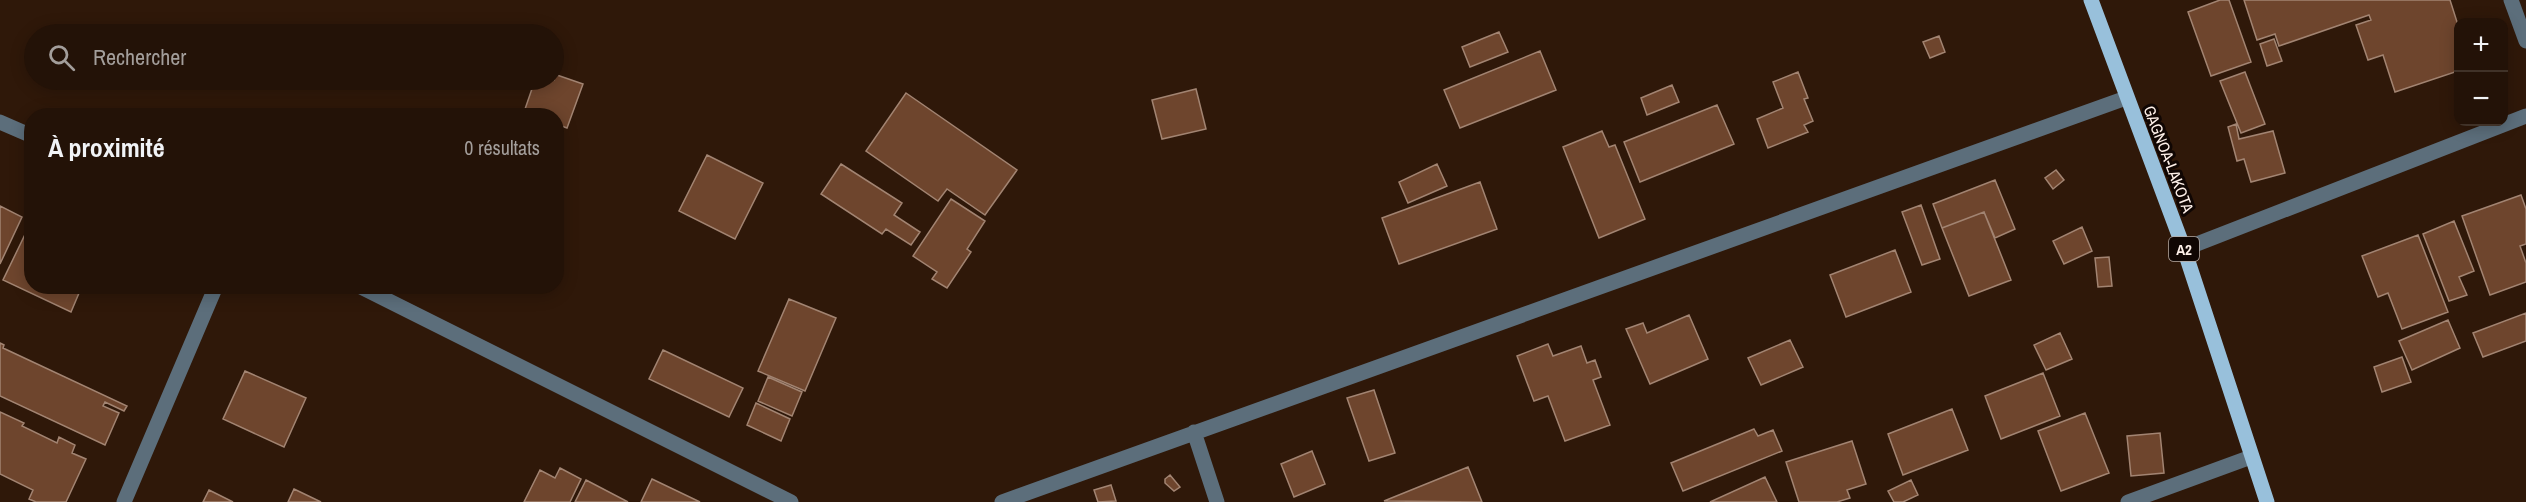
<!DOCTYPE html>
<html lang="fr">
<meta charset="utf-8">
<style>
body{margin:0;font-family:"Archivo Narrow",sans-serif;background:#2f2015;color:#f1f3f6}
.controls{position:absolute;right:18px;top:18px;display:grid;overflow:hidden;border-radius:12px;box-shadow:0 3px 15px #0003}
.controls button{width:54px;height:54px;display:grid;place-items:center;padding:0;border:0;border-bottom:2px solid #403228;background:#231207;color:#f1f3f6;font:30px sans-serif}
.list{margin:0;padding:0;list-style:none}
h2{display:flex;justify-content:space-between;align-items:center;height:78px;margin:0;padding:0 24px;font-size:26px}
h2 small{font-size:20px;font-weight:400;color:#a39e9b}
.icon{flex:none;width:33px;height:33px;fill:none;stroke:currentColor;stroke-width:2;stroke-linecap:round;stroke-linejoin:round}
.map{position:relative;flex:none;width:2526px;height:502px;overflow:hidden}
.search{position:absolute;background:#231207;box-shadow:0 3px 15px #0003;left:24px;top:24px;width:540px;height:66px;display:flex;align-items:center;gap:15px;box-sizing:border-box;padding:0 21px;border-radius:33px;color:#a39e9b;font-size:22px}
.panel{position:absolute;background:#231207;box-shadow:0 3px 15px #0003;left:24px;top:108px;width:540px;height:186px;border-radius:24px}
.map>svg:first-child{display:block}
.building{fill:#6e452d;stroke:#a28472;stroke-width:1.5}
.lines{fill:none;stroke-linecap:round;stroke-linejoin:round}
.minor{stroke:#5c6e7b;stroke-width:15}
.primary{stroke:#98c0db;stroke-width:15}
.labels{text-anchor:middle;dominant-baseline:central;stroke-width:6;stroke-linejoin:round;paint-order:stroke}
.shield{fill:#100603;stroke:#b7aaa4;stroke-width:1.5}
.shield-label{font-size:15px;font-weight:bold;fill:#fef0e9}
.street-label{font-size:16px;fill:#fef0e9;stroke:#100603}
</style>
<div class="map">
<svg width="2526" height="502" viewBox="0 0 2526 502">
<rect width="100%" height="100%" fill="#2f1809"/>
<!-- building -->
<path class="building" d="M2220,0H2229L2251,62L2211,76L2188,12Z
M2244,0H2450L2458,25V71L2395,92L2383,55L2368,60L2356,25L2371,20L2369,15L2279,46L2275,34L2257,40Z
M1499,32L1508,52L1470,67L1462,47Z
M1939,36L1945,52L1930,58L1923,42Z
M2274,39L2282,61L2267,66L2260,44Z
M1540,51L1556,90L1460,128L1444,90Z
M1798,72L1808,98L1804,99L1813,121L1804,125L1808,132L1768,148L1757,119L1783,108L1773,82Z
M2245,72L2265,124L2241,133L2220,81Z
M554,74L583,84L567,128L556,124V116H533L524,112L535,80H554Z
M1672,85L1679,102L1647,115L1641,98Z
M1196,89L1206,129L1162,139L1152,100Z
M906,93L1017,170L985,215L947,189L938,201L866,151Z
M1717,105L1734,144L1640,182L1624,142Z
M2236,124L2239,139L2273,131L2285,173L2251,182L2244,159L2237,161L2228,127Z
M1602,131L1609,147L1615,145L1645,219L1599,238L1563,147Z
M707,155L763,183L735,239L679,211Z
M841,164L902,203L894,215L920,232L911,245L886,229L882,234L821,194Z
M1437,164L1447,186L1408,203L1399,182Z
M2056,170L2064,180L2053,189L2045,178Z
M1995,180L2015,229L1995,238L1984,212L1942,228L1933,204Z
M1480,182L1497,229L1399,264L1382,218Z
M2521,195L2526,209V244L2520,246L2526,263V282L2490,295L2462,216Z
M951,199L985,221L967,249L971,252L947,288L932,279L937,272L913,256Z
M1921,205L1940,259L1922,265L1902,212Z
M0,206L22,217L0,264Z
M1984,212L2011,280L1969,296L1942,228Z
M32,220V286H82L71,312L3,280Z
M2454,221L2474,271L2459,277L2467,295L2449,301L2423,234Z
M2082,227L2092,251L2064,264L2053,241Z
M2418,235L2448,312L2402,329L2388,293L2378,297L2362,256Z
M1895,250L1911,292L1846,317L1830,275Z
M2109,257L2112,286L2098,287L2095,258Z
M789,299L836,318L805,391L758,371Z
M2526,313V341L2483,357L2473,333Z
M1689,315L1708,359L1650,384L1626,329L1643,323L1647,333Z
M2448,320L2460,348L2412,370L2399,341Z
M2060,333L2072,359L2046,370L2034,345Z
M1790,340L1803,367L1761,385L1748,358Z
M0,343L4,345L3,348L127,406L124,411L105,402L103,406L119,413L105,445L0,396Z
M1548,344L1553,356L1581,346L1587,363L1595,360L1601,377L1593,380L1610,425L1565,441L1548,396L1534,401L1517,356Z
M663,350L743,388L729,417L649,379Z
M2402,357L2411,382L2382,392L2374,367Z
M245,371L306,398L284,447L223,419Z
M2043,373L2060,416L2001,439L1985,396Z
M768,377L802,392L792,416L758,401Z
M1374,390L1395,453L1369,461L1347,398Z
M756,403L790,419L781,441L747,425Z
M1952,409L1968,450L1903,475L1888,434Z
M0,412L24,423L22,426L57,443L59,437L75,445L72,453L86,459L66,502H36L29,499L33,490L0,474Z
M2085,413L2109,473L2061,491L2038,431Z
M1754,429L1758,436L1773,430L1782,451L1683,491L1671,463Z
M2160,433L2164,473L2131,476L2127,436Z
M1852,441L1866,484L1847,490L1850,498L1837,502H1799L1786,462Z
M1312,451L1325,484L1294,497L1281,464Z
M1468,467L1482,502L1384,501Z
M560,468L581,479L570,502H524L540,470L555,478Z
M1170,475L1180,487L1174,491L1165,483V479Z
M1765,477L1777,502H1710Z
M652,479L700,502H641Z
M586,480L628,502H575Z
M1911,480L1918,495L1903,502H1894L1888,491Z
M1111,485L1116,501L1098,502L1094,490Z
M294,489L321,502H288Z
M209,490L233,502H203Z"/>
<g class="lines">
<!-- minor -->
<path class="minor" d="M2511,0L2526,41
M0,122L32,136
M2184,249L2526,116
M359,286L791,502
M1194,432L1217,502
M124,502L216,286
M1002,502L2126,98
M2128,502L2251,457"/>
<!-- primary -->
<path class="primary" d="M2091,0L2184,249L2267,502"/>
</g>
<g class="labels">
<!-- shield labels -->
<rect class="shield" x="2169" y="237" width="30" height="24" rx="4.5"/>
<g class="shield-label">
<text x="2184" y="249">A2</text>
</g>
<!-- street labels -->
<g class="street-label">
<text transform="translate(2169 159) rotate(69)">GAGNOA-LAKOTA</text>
</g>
</g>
</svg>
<div class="controls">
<button>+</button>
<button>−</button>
</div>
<div class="search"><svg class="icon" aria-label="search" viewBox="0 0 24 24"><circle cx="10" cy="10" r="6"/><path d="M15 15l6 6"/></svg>Rechercher</div>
<section class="panel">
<h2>À proximité<small>0 résultats</small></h2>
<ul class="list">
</ul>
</section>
</div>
